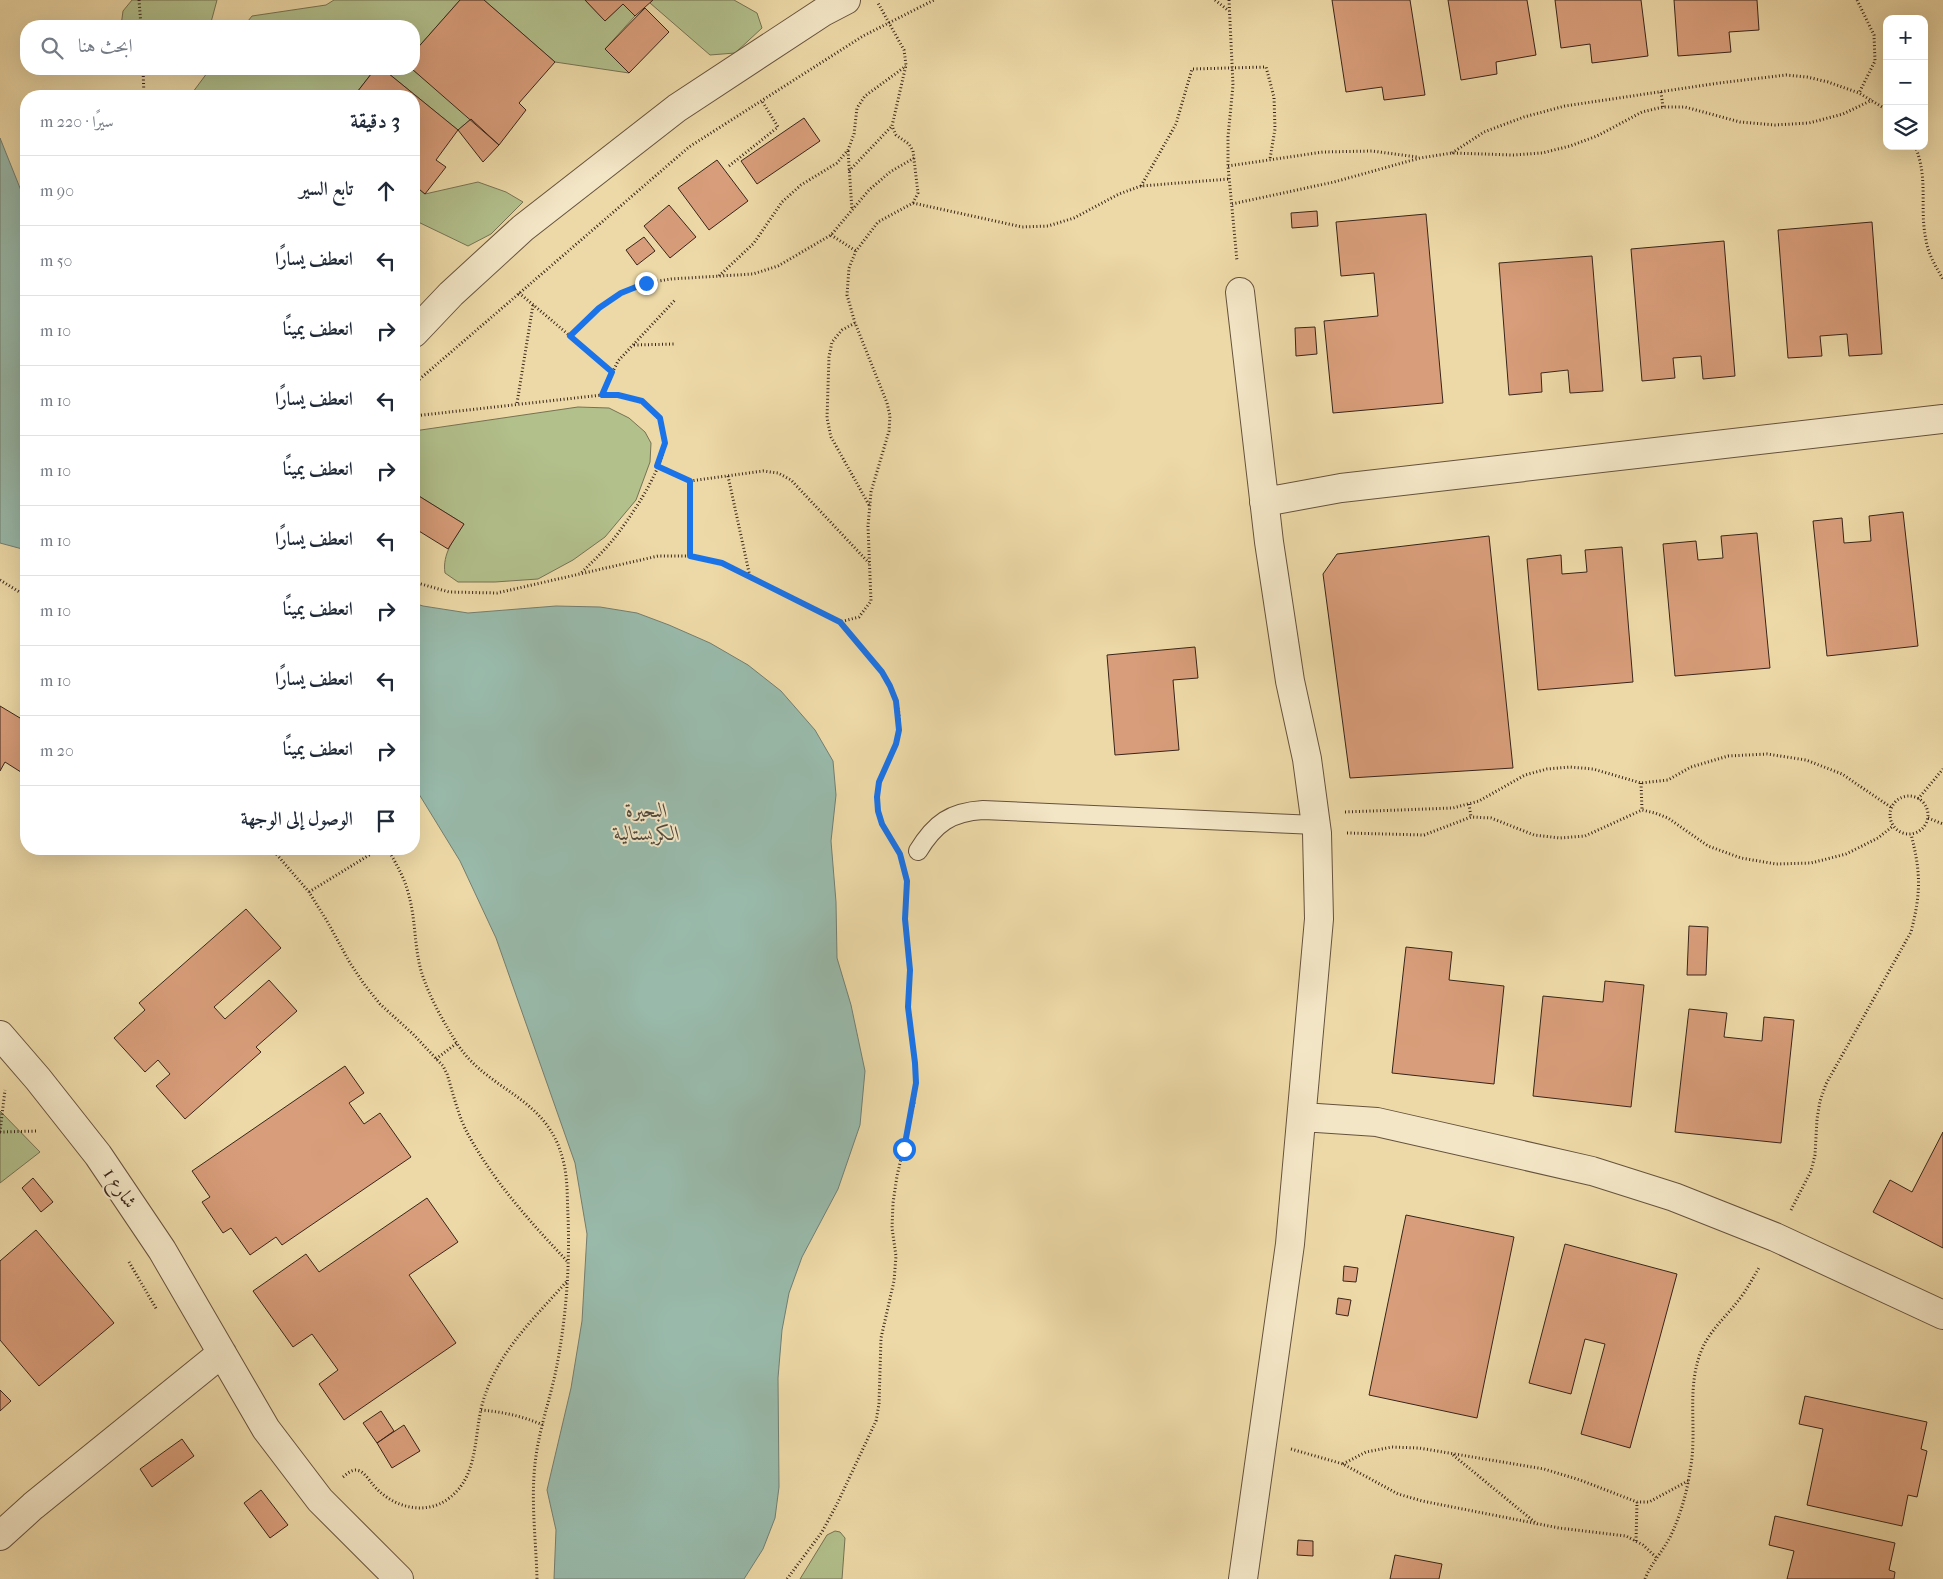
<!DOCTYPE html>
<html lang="ar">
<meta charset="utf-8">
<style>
body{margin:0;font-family:"IM FELL French Canon",Amiri,serif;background:#f6f6f7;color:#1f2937;direction:rtl}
.controls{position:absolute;right:15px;top:15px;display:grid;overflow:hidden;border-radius:10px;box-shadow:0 5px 20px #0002}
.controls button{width:45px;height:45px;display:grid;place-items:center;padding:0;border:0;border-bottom:1px solid #e0e1e3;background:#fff;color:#1f2937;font:25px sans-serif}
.stop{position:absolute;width:15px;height:15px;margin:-11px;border:4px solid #1a73e8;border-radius:50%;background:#fff}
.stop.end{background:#1a73e8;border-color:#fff;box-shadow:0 1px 5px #0008}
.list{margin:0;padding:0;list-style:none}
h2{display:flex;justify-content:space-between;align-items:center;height:65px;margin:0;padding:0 20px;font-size:21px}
h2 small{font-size:16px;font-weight:400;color:#747a83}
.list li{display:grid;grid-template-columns:32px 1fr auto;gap:15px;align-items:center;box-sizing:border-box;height:70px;padding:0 20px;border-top:1px solid #e0e1e3}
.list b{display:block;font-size:19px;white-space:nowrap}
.list em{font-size:16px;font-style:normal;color:#747a83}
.icon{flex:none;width:28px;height:28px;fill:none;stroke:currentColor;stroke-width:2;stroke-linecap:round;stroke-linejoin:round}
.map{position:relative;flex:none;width:1943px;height:1579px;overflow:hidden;direction:ltr}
.search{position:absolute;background:#fff;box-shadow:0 5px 20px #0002;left:20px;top:20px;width:400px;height:55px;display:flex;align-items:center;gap:12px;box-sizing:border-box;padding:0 18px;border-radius:20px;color:#747a83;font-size:19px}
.panel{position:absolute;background:#fff;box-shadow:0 5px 20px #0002;left:20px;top:90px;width:400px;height:765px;border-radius:20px;direction:rtl}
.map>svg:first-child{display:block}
.green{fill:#b2c08c;stroke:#767253}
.water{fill:#99baab;stroke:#737e71}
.building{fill:#d89d7a;stroke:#39251a}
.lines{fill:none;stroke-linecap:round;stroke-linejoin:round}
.service-casing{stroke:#66523d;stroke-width:20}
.minor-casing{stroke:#66523d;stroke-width:30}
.path{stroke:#39251a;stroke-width:3;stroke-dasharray:1 2.5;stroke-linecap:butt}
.service{stroke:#f3e6c6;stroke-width:18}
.minor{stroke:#f3e6c6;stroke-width:28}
.route{stroke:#1a73e8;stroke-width:6}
.labels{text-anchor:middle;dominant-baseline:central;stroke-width:4;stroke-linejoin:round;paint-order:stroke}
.street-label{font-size:19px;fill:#39251a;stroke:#f3e6c6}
.water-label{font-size:20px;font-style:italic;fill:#514a3e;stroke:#f3e6c6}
</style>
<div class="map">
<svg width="1943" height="1579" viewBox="0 0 1943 1579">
<rect width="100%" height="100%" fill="#edd9a7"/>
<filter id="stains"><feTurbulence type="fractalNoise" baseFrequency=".004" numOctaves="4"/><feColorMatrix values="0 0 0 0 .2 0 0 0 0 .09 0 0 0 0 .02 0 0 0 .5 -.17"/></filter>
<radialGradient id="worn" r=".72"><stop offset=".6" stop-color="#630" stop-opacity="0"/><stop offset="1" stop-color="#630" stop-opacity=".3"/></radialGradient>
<!-- green -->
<path class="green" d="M132,0H217L210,26H121L123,11Z
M334,0H460L414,52V26H244L252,16L326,5Z
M484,0H585L605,21L623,4L635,16L605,49L629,73L555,62Z
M653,0H734L757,13L762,28L735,53L710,55L650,3Z
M210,69H375L354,96H190Z
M383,69H412L471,119L458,130Z
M478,182L506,192L523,202L491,234L468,246L414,220V185L425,194Z
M578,407L609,408L629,418L645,432L651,443L650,462L636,500L605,537L573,560L538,579L495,582H458L445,573C442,554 454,539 464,524L414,493V431Z
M0,1111L40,1152L0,1183Z
M835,1531L840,1532L845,1538L842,1579H800L827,1535Z"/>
<!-- water -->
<path class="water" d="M0,138L26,203V550L0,543Z
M414,603L423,606L468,613L556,606L600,607L637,613L669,625L710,643L748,665L781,691L815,730L833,761L836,795L831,841L836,902L837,958L851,1005L865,1071L860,1125L838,1189L802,1257L789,1293L782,1330L778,1378L779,1487L775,1518L763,1549L744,1579H554L556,1530L547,1490L571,1388L582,1321L587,1234L575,1163L496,938L460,861L414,786Z"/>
<!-- building -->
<path class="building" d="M460,0H484L555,62L519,103L526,110L499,145L412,69H414V52Z
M585,0H653L635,16L623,4L605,21Z
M1332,0H1410L1425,95L1384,100L1382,87L1346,92Z
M1448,0H1527L1536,55L1496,62L1497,74L1461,80Z
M1555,0H1641L1648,56L1592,63L1590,44L1561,48Z
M1674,0H1757L1759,30L1729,32L1731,52L1678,56Z
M645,8L669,32L629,73L605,49Z
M375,69H383L458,130L436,160L446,167L425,194L414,185V96H354Z
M804,118L820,141L757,184L741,161Z
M471,119L499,145L483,162L458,130Z
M717,160L748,201L709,230L678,188Z
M669,205L696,237L670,258L644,226Z
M1317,211L1318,226L1292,228L1291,213Z
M1426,214L1443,403L1333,413L1324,321L1378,316L1374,273L1341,276L1336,222Z
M1872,222L1882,354L1849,356L1847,334L1820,336L1822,356L1788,358L1778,230Z
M644,237L655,251L637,265L626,250Z
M1724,241L1735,376L1703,379L1701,356L1673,358L1675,378L1642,381L1631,249Z
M1592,256L1603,391L1570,393L1568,370L1541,373L1542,392L1509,395L1499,263Z
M1315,327L1317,354L1296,356L1295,328Z
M414,493L464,524L448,549L414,528Z
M1903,512L1918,646L1827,656L1813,521L1842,518L1844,543L1871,541L1869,516Z
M1757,533L1770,668L1675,676L1663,544L1696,541L1698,560L1723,558L1721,536Z
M1489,536L1513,768L1350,778L1323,574L1337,554Z
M1622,547L1633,682L1538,690L1527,559L1561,555L1562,574L1587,572L1585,550Z
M1195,647L1198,678L1173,680L1179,750L1115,755L1107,655Z
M0,706L20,718L26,707V770L24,774L5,762L0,771Z
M246,909L281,948L214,1007L225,1019L269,980L297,1011L256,1047L261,1052L185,1119L156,1086L170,1074L158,1060L145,1072L114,1038L145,1010L139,1003Z
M1689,926L1708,927L1706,975H1687Z
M1406,947L1452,952L1449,980L1504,986L1494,1084L1392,1073Z
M1605,981L1644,985L1631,1107L1533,1096L1543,996L1603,1002Z
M1689,1009L1727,1013L1724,1037L1762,1041L1764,1017L1794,1020L1781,1143L1675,1132Z
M345,1066L364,1093L349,1103L364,1124L380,1113L411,1157L282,1245L276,1237L250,1255L231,1228L223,1233L202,1202L210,1197L192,1171Z
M1943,1132V1248L1873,1212L1890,1180L1912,1192Z
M33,1178L53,1202L41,1212L22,1188Z
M427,1198L458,1242L409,1275L456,1343L344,1420L319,1384L338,1370L312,1334L293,1347L253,1291L306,1254L319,1272Z
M1406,1215L1514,1237L1477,1418L1369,1395Z
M36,1230L114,1323L39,1386L0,1340V1261Z
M1565,1244L1677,1274L1630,1448L1581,1434L1605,1344L1585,1339L1571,1394L1529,1383Z
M1344,1266L1358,1268L1356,1282L1343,1281Z
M1338,1298L1351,1300L1348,1316L1336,1314Z
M0,1390L11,1401L0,1411Z
M1805,1396L1927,1422L1921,1449L1927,1451L1917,1497L1908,1495L1902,1526L1807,1505L1823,1429L1799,1424Z
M381,1411L394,1431L377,1443L363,1423Z
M404,1425L420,1451L392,1468L377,1443Z
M182,1439L194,1456L152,1487L140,1469Z
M261,1490L288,1525L270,1538L244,1503Z
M1775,1516L1895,1543L1889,1570L1895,1572L1894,1579H1787L1794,1551L1769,1545Z
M1298,1540L1313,1541V1556L1297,1555Z
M1395,1555L1442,1564L1439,1579H1390Z"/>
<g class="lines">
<defs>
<path id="service" d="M918,851C935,823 951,812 983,810L1316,825"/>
<path id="minor" d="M1240,292L1269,542L1290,681L1307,759L1317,833L1319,919L1290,1244L1243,1579
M414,333L451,294L523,228L677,108L823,12L846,0
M1264,502L1341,488L1943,419
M0,1035L38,1079L98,1155L162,1250L266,1429L320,1500L399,1579
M1302,1117L1377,1122L1592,1171L1674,1197L1775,1237L1943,1315
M0,1536L33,1506L222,1353"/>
</defs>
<!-- service casing -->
<use href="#service" class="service-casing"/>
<!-- minor casing -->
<use href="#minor" class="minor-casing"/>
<!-- path -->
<path class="path" d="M139,0L141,26
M1215,0L1229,11
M1229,0L1233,85L1228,137V166L1237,261
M1857,0L1874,35L1875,61L1859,93
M143,69L144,96
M1661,92L1663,107
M1915,146C1929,179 1919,207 1926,240C1928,254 1936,267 1943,279
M848,151L852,210
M1452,153L1484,132L1524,117L1565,106L1719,83L1786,75L1807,77L1828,82L1859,93L1887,110
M729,166L778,127L762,101
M1228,166L1323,152L1372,151L1417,157
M849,171L892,126
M1141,186L1176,124L1192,69L1266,67L1274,97L1275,129L1270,159
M913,203L1022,227L1048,226L1074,218L1119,194L1141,186L1229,179
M1232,204L1334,182L1420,158L1452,153L1513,155L1542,153L1570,146L1597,136L1642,112L1663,107H1685L1740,122L1775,125L1809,123L1843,114L1872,100
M831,235L856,251
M719,276L754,243L782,202L801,185L837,163L848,150L854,134L857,108L865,96L906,66
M519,293L613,372
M855,323L842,330L832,342L829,357L827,418L831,437L869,505
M570,336L599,308L621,293L646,283L671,279L753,274L778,266L831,235L869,190L890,172L914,158
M634,345L675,344
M414,384L689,147L863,36L934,0
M602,395L618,361L676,299
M517,403L533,305
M414,416L602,395C628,396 656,400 662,429C663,434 666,440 665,444C660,474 631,517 612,541C602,553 591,563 580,574
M657,466L690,481V556
M728,476L750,577
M690,481L763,471L778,473L791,480L869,563
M0,580L26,596
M414,582L449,592L497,593L658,556H690L722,563L840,622L859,617L871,601L868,526L871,492L889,431L890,416L887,403L855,323L847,295L849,268L856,251L878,222L913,203L918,193L913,151L909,144L896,135L892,126L906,65L904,50L878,3
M840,622C857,643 888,674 896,699C900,713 901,731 896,745C888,767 873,786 878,811C880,822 887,832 893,842
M1641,783L1642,810
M1890 815a19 19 0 1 1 38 0a19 19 0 1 1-38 0Z
M1918,799L1943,769
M1469,804L1471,817
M1345,812L1453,808L1479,801L1525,775L1547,769L1570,767L1593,769L1641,783L1668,780L1691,767L1728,756L1767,754L1806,760L1842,774L1892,808
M1928,818L1943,824
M1347,833L1424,835L1471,817L1491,818L1534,835L1560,838L1585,836L1642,810L1655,813L1668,818L1708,846L1741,858L1776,864L1811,863L1846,854L1878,838L1893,826
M272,849L309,892L327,921L350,963L364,984L380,1004L413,1034L443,1066L447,1074C453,1093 459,1119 469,1136C495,1183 531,1223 568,1262
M388,849C396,864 405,878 409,896C416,921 414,948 422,974C430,998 443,1021 456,1042C487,1092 547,1095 563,1160C568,1178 567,1198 568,1216C570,1267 566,1320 556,1370C550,1399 540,1427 536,1456C530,1497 536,1538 537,1579
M309,892L379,849
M436,1059L457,1043
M0,1132L5,1090
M0,1132L38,1131
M1791,1210L1811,1171L1815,1155L1817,1119L1820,1101L1826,1084L1911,932C1921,893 1921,873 1911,834
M129,1262L157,1310
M481,1410C503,1412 522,1416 543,1425
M1291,1449L1343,1464L1398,1494L1422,1501L1559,1528L1626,1536L1643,1545L1657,1558
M1453,1455L1537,1524
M1343,1464L1366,1452L1392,1447L1419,1448L1544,1469L1580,1480L1637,1502H1649L1688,1481
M343,1477C348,1473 353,1468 360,1471C367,1475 372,1485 378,1490C396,1508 426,1515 448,1499C477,1478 474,1442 481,1409C494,1355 532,1321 567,1281
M1636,1541L1637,1502
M787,1579L822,1532L837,1504L876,1421L879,1404L881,1338L894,1281L896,1256L892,1228L893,1203L897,1176L914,1103L916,1083L915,1063L908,1007L910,970L905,919L906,875
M1645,1579C1651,1563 1665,1549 1672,1533C1681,1513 1687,1492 1690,1471C1698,1430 1686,1394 1700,1354C1708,1332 1724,1319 1738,1301C1746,1291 1753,1278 1760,1266"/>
<!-- service -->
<use href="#service" class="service"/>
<!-- minor -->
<use href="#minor" class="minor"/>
</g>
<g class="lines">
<!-- route -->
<path class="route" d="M646,283L621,293L599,308L570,336L612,372L602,395H618L642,401L660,418L665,443L657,466L690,481V556L722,563L840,622L882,672L890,686L896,701L899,730L896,744L879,782L877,797L878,811L882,824L900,854L907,881L905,919L910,970L908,1007L915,1063L916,1083L904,1149"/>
</g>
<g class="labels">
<!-- street labels -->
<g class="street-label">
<text transform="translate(120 1188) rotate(56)">شارع 1</text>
</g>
<!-- water labels -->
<g class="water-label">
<text x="647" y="810">البحيرة<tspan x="647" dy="23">الكريستالية</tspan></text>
</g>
</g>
<rect width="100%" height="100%" filter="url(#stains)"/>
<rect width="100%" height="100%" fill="url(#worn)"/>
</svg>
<div class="controls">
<button>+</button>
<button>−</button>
<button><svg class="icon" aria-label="layers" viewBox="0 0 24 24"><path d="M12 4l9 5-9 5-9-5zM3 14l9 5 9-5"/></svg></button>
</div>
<div class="stop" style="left:904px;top:1149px"></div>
<div class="stop end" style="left:646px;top:283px"></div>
<div class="search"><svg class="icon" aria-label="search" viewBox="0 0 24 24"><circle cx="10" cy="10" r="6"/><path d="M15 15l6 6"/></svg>ابحث هنا</div>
<section class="panel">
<h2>3 دقيقة<small>سيرًا · 220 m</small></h2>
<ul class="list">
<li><svg class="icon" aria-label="ahead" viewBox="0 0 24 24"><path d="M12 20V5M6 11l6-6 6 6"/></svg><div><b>تابع السير</b></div><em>90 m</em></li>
<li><svg class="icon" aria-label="left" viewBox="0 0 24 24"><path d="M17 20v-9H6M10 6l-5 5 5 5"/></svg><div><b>انعطف يسارًا</b></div><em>50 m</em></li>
<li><svg class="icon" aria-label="right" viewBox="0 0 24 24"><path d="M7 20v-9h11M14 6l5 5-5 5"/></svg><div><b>انعطف يمينًا</b></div><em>10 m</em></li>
<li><svg class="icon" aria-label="left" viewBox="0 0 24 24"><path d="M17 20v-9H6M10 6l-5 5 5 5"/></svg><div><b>انعطف يسارًا</b></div><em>10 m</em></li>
<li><svg class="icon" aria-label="right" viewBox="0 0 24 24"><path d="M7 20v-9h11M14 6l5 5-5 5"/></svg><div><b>انعطف يمينًا</b></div><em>10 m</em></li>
<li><svg class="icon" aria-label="left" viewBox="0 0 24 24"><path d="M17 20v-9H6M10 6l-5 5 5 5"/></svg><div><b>انعطف يسارًا</b></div><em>10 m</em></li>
<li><svg class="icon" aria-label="right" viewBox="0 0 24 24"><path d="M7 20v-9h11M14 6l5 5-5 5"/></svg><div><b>انعطف يمينًا</b></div><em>10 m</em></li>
<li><svg class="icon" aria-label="left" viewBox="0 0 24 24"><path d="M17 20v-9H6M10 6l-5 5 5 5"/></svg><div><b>انعطف يسارًا</b></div><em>10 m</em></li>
<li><svg class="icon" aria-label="right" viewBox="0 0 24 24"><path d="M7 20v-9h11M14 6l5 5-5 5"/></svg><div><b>انعطف يمينًا</b></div><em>20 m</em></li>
<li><svg class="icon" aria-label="arrive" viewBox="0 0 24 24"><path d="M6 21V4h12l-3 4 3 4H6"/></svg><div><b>الوصول إلى الوجهة</b></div></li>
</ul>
</section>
</div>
